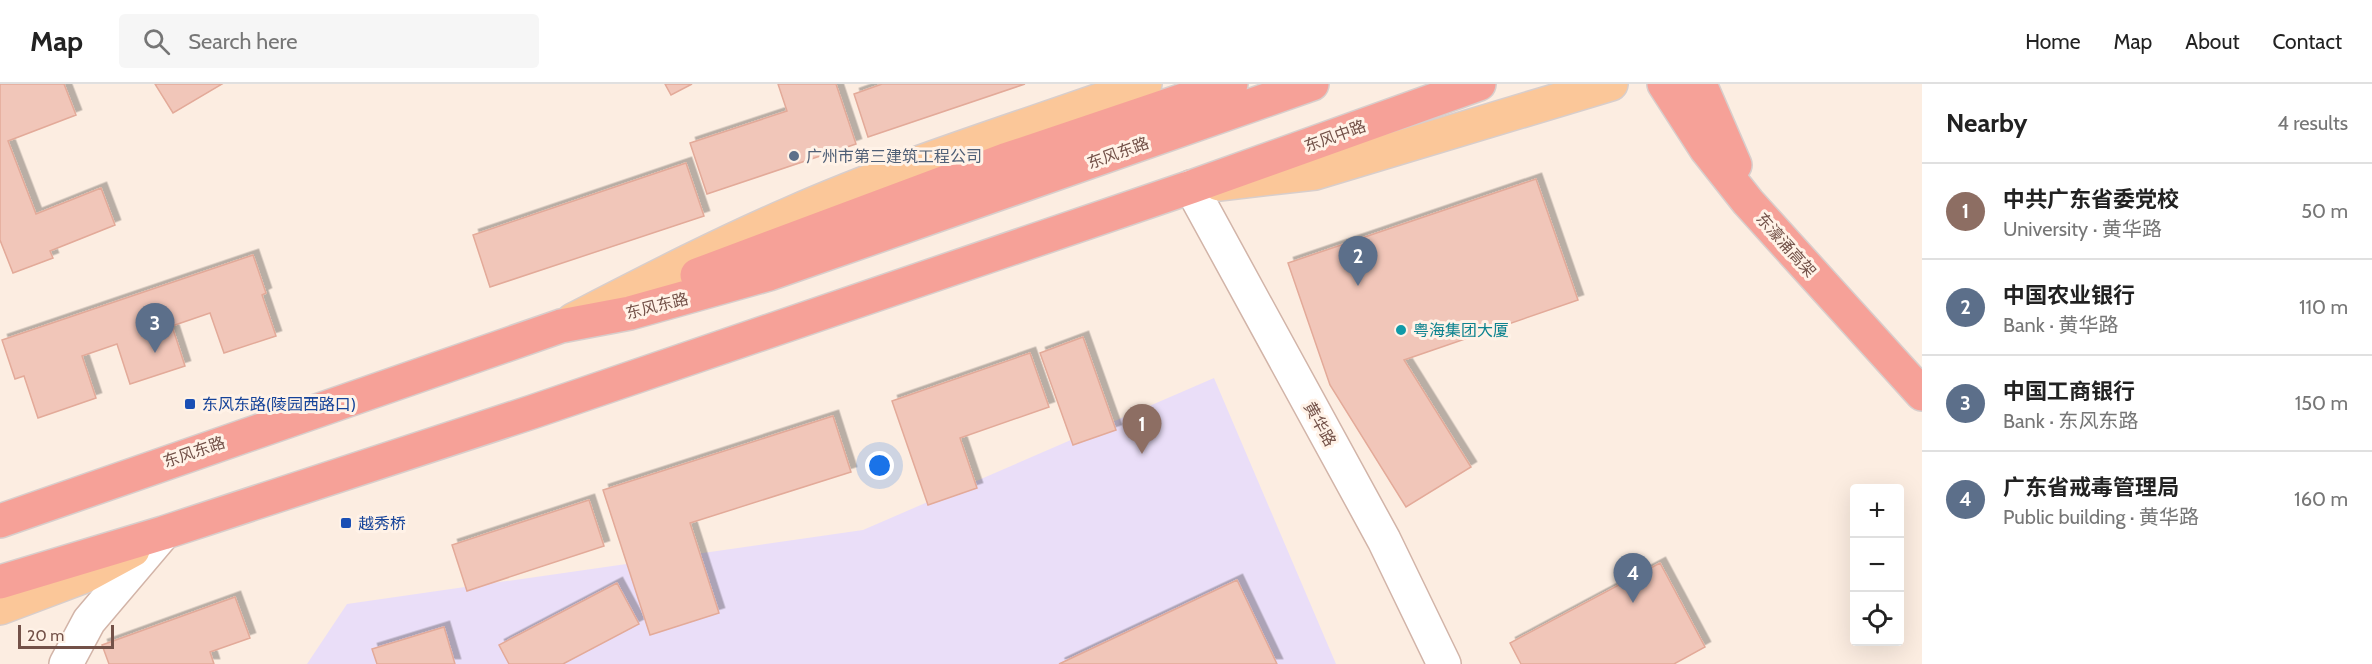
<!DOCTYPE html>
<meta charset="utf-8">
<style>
body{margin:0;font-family:Cabin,"Noto Sans SC",sans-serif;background:#f6f6f6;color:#222}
.controls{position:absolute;right:18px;bottom:18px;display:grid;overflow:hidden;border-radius:6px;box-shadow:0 6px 24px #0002}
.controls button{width:54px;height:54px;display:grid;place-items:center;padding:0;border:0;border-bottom:2px solid #e0e0e0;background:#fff;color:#222;font:30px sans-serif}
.scale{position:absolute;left:18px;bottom:15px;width:96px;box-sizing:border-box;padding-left:6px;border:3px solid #735148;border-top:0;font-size:16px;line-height:21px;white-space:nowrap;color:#735148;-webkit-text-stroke:4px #fff2e7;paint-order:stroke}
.you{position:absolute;left:880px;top:382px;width:21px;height:21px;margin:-15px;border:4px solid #fff;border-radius:50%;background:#1a73e8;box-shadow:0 0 0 9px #1a73e833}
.badge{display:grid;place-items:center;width:39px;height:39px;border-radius:50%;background:#e65146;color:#fff;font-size:20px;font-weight:700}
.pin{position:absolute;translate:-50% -50px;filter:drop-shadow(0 2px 3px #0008)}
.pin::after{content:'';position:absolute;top:32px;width:21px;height:18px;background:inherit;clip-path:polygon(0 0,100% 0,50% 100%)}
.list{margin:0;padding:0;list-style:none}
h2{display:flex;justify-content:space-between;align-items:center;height:78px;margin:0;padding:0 24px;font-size:26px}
h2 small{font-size:20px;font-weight:400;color:#767676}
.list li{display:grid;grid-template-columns:39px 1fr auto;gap:18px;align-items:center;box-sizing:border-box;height:96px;padding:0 24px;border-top:2px solid #e0e0e0}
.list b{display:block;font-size:22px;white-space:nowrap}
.list p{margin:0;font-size:20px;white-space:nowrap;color:#767676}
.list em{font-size:20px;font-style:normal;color:#767676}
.icon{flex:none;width:33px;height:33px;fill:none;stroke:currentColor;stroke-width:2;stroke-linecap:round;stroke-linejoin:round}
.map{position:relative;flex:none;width:1922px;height:580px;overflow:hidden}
header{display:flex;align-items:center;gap:36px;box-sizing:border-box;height:84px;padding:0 30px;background:#fff;border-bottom:2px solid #e0e0e0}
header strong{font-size:28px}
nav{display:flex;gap:33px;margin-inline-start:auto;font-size:21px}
.search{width:420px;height:54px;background:#f6f6f6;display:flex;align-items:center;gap:15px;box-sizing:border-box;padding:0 21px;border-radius:6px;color:#767676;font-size:22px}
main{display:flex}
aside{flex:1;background:#fff}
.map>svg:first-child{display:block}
.education{fill:#eadef8}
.building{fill:#f1c6b9;stroke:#e3aa99;stroke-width:1.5;filter:url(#shadow)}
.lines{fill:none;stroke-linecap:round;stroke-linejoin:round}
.secondary-casing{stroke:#d2b4a8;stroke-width:36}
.primary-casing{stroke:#d8cecc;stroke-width:36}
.highway-casing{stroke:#d8cecc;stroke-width:36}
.secondary{stroke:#fff;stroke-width:33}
.primary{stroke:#fbc799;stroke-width:33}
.highway{stroke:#f6a198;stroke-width:33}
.service-dot{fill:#5c6f8a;stroke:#fff2e7;stroke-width:2}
.culture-dot{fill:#0f9aa8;stroke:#fff2e7;stroke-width:2}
.transit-dot{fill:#1a4fb4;stroke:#fff2e7;stroke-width:2}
.labels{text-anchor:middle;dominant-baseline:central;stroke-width:6;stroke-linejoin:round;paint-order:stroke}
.street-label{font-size:16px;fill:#735148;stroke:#fff2e7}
.service-label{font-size:16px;fill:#4e5e75;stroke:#fff2e7;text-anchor:start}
.culture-label{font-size:16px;fill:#0d838f;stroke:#fff2e7;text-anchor:start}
.transit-label{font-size:16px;fill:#164399;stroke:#fff2e7;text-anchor:start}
</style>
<header>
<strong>Map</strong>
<div class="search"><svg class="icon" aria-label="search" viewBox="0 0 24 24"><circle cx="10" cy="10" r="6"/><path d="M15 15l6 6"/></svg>Search here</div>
<nav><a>Home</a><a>Map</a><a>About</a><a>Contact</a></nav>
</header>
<main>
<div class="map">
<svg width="1922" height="580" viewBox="0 0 1922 580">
<defs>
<filter id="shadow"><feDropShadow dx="5.5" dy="-5.5" stdDeviation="0" flood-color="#0004"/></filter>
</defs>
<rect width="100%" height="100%" fill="#fcede1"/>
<!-- education -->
<path class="education" d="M1214,294L1336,580H307L347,520L863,446Z"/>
<!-- building -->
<path class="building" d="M0,0H64L76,31L8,57L36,130L101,104L115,141L50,167L53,174L13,189L0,156Z
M155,0H222L173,29Z
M665,0H692L671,11Z
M778,0H836L856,60L707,110L690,59L787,27Z
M882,0H1025L868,53L854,10Z
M686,79L704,132L490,203L473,151Z
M1536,95L1578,216L1404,276L1471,383L1406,423L1330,301L1288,179Z
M253,171L266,209L262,211L276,252L224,269L210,229L172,242L185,282L130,300L117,260L82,272L96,314L38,334L24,292L15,295L2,256Z
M1083,253L1116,346L1073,361L1040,269Z
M1030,269L1049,323L960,354L977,404L928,421L892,317Z
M833,332L851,388L690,439L719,529L650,551L603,406Z
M589,416L604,462L467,507L452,461Z
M1660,479L1705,563L1674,580H1521L1510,559Z
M1237,496L1277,580H1059Z
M617,499L639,540L563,580H509L499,561Z
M235,513L250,554L210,568L214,580H109L102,561Z
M444,543L455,580H377L372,565Z"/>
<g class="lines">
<defs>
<path id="secondary" d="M1191,103L1384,456L1444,580
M66,580L89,537L161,452"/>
<path id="primary" d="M1219,100L1315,89L1611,0
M573,236C645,199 716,162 790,130C905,79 1026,43 1145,0
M0,524L85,492L133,466"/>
<path id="highway" d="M1664,0L1706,65L1748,118L1922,310
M1700,0L1735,81
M697,191L1005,76L1231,0
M0,437L561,242L630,229L769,190L1312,0
M0,498L163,449L532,328L1191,103L1479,0"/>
</defs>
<!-- secondary casing -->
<use href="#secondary" class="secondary-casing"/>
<!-- primary casing -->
<use href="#primary" class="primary-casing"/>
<!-- highway casing -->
<use href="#highway" class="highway-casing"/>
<!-- secondary -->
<use href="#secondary" class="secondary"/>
<!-- primary -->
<use href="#primary" class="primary"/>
<!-- highway -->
<use href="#highway" class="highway"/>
</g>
<!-- markers -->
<circle class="service-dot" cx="794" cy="72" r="6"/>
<circle class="culture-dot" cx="1401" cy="246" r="6"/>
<g class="transit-dot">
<rect x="184" y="314" width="12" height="12" rx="3"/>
<rect x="340" y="433" width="12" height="12" rx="3"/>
</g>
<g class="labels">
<!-- street labels -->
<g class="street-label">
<text transform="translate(1335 52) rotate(-20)">东风中路</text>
<text transform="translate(1118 69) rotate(-20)">东风东路</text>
<text transform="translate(1786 161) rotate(48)">东濠涌高架</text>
<text transform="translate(657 222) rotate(-14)">东风东路</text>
<text transform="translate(1320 340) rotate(61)">黄华路</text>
<text transform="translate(194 368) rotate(-19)">东风东路</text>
</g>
<!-- service labels -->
<g class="service-label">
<text x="806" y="72">广州市第三建筑工程公司</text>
</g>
<!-- culture labels -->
<g class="culture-label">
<text x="1413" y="246">粤海集团大厦</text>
</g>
<!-- transit labels -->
<g class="transit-label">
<text x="202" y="320">东风东路(陵园西路口)</text>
<text x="358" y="439">越秀桥</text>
</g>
</g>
</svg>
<div class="controls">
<button>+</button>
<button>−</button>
<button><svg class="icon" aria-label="locate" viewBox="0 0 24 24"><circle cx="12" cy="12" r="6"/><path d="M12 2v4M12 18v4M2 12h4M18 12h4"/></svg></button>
</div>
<div class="scale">20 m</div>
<div class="you"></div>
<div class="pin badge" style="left:1142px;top:370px;background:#8d6e63">1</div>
<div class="pin badge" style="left:1358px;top:202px;background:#5c6f8a">2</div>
<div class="pin badge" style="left:155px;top:269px;background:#5c6f8a">3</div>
<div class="pin badge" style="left:1633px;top:519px;background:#5c6f8a">4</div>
</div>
<aside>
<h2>Nearby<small>4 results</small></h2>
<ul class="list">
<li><span class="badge" style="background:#8d6e63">1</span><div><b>中共广东省委党校</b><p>University · 黄华路</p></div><em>50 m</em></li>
<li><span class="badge" style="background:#5c6f8a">2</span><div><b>中国农业银行</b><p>Bank · 黄华路</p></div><em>110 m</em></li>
<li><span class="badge" style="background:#5c6f8a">3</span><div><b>中国工商银行</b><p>Bank · 东风东路</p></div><em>150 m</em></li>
<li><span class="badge" style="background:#5c6f8a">4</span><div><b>广东省戒毒管理局</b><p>Public building · 黄华路</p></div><em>160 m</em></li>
</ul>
</aside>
</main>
